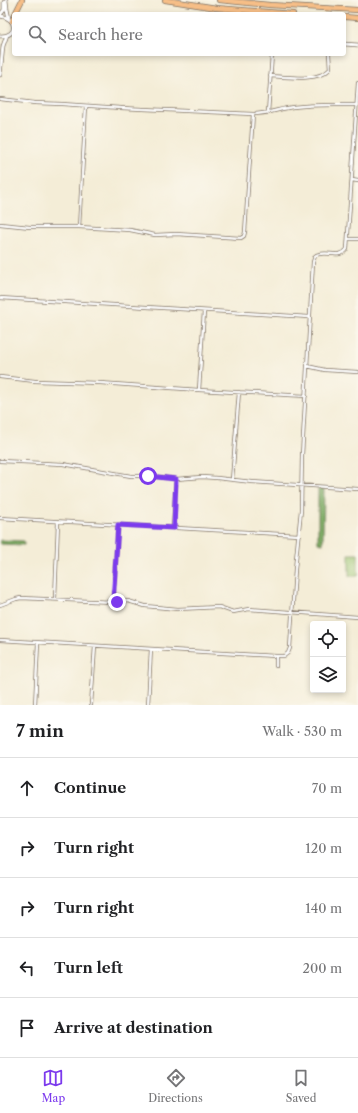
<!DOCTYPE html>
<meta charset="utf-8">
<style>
body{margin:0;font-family:"Libre Caslon Text",serif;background:#f2f2f2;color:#202124}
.controls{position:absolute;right:12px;bottom:12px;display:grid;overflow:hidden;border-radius:4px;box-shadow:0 2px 6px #0003}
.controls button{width:36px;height:36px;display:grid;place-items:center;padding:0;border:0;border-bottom:1px solid #e0e0e0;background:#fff;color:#202124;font:20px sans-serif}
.stop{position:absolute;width:12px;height:12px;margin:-9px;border:3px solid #7c3aed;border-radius:50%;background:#fff}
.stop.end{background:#7c3aed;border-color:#fff;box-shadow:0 1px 4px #0008}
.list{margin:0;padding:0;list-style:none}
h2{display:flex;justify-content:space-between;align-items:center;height:52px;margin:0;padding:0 16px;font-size:17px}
h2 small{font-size:13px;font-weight:400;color:#757577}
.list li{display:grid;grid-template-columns:26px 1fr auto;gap:12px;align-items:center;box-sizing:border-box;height:60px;padding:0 16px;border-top:1px solid #e0e0e0}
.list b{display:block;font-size:15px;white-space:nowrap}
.list em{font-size:13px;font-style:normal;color:#757577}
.icon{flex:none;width:22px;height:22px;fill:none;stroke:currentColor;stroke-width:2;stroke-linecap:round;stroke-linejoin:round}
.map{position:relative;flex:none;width:358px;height:705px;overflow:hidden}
.search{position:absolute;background:#fff;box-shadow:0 2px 6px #0003;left:12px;right:12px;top:12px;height:44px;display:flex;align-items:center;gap:10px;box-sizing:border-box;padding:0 14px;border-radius:4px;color:#757577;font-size:15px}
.sheet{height:352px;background:#fff}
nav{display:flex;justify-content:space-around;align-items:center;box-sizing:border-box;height:56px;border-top:1px solid #e0e0e0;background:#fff;font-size:11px;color:#757577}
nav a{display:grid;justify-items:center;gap:2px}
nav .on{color:#7c3aed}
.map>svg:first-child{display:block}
.green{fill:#9bc471;stroke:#6b7748}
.forest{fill:#7caa63;stroke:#5c6a40}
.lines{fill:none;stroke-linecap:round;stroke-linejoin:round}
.minor-casing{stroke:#7c6e5f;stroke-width:4}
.tertiary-casing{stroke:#7c6e5f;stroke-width:4.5}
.motorway-casing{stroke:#7c6e5f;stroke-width:6}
.minor{stroke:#fff;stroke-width:2.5}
.tertiary{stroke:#fff;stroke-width:3}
.motorway{stroke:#f6be87;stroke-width:4.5}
.route{stroke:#7c3aed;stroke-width:5}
</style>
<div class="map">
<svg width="358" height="705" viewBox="0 0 358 705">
<rect width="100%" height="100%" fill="#fbf7ec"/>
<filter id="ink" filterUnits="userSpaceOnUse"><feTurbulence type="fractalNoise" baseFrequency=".025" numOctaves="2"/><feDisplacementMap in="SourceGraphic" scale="8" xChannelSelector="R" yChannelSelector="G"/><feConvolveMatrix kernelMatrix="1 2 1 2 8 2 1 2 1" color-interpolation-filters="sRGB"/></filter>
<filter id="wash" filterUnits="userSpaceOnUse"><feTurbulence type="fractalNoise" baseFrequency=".012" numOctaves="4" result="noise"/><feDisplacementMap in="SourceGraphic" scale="16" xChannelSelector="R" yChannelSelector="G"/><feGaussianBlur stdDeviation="0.9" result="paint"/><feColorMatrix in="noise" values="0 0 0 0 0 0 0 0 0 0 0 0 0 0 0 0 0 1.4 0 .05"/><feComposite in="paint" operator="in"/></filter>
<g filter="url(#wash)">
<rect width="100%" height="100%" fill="#f4edd7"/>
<!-- green -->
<path class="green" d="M349,554H358V576H349Z"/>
<!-- forest -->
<path class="forest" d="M318,489H324L323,544L318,543Z
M0,540L24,541V545L0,544Z"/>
</g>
<g filter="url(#ink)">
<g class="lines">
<defs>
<path id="minor" d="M270,76C286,77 318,82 330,69L329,54
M0,99L35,103L62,104L121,108L253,114C267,114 279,109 293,107C314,104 335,105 356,105
M268,113L272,54
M352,180L358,181
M0,224L30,227H79L130,230L155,235L176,234L241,238L244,236L245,232L253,114
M79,227L86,106
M348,239H358
M0,298L309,317
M307,366L325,370L358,372
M0,377L35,381L100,383L199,390L306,396
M199,390L204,311
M0,461L63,464L131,476H152L176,479L202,477L217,478L252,482L358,489
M232,480L239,392
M0,518L299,535
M173,528L176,479
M55,599L58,522
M113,602L118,525
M0,605L16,599L21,598L113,602L128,601L145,606L178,609L219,607L233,612L249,609L358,617
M0,640L276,656H284L288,653L290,648L295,569L301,510L302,455L313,262L315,256C324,249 340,260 347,249L358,83
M276,666V656
M35,705L38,643
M91,705L95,646
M148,705L151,649"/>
<path id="tertiary" d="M6,0L7,9L9,19
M0,15L4,10V2
M0,16C18,18 18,37 0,36
M344,44L358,45
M0,75L3,46L7,35"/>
<path id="motorway" d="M165,0L217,8L293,14
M219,0L270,5L358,10
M15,14L22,0
M344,17L358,18
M12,21L14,17"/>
</defs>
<!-- minor casing -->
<use href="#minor" class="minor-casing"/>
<!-- tertiary casing -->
<use href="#tertiary" class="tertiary-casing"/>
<!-- motorway casing -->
<use href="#motorway" class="motorway-casing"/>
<!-- minor -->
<use href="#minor" class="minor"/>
<!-- tertiary -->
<use href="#tertiary" class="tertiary"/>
<!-- motorway -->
<use href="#motorway" class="motorway"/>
</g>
</g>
<g class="lines" filter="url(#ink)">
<!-- route -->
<path class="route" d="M117,602H113L118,525L174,528L176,479L148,476"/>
</g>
</svg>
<div class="controls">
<button><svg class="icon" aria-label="locate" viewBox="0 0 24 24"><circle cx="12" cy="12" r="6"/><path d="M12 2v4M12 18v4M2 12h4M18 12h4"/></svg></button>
<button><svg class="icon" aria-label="layers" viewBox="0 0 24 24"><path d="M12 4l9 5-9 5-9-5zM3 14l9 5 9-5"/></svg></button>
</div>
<div class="stop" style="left:148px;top:476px"></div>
<div class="stop end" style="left:117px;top:602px"></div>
<div class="search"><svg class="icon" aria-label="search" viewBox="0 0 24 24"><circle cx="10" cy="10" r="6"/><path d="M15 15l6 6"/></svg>Search here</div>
</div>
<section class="sheet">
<h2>7 min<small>Walk · 530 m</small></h2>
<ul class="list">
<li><svg class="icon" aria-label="ahead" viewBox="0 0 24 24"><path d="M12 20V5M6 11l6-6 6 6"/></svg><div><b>Continue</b></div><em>70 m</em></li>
<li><svg class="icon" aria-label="right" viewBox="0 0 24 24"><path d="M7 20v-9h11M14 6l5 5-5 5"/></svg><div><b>Turn right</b></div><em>120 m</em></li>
<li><svg class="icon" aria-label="right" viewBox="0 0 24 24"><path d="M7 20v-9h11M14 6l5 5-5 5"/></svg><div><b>Turn right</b></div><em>140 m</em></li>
<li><svg class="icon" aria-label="left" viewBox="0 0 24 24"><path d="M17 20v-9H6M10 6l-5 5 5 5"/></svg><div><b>Turn left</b></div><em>200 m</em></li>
<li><svg class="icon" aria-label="arrive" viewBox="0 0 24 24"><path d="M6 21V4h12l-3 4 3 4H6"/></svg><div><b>Arrive at destination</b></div></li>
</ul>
</section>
<nav>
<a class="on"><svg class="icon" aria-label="map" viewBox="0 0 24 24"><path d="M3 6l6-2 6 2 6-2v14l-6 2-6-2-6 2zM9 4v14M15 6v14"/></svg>Map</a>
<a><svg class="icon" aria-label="directions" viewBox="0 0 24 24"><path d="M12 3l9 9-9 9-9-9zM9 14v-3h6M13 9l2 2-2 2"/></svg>Directions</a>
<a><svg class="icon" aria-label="saved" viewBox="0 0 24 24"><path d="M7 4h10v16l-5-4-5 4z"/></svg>Saved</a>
</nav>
